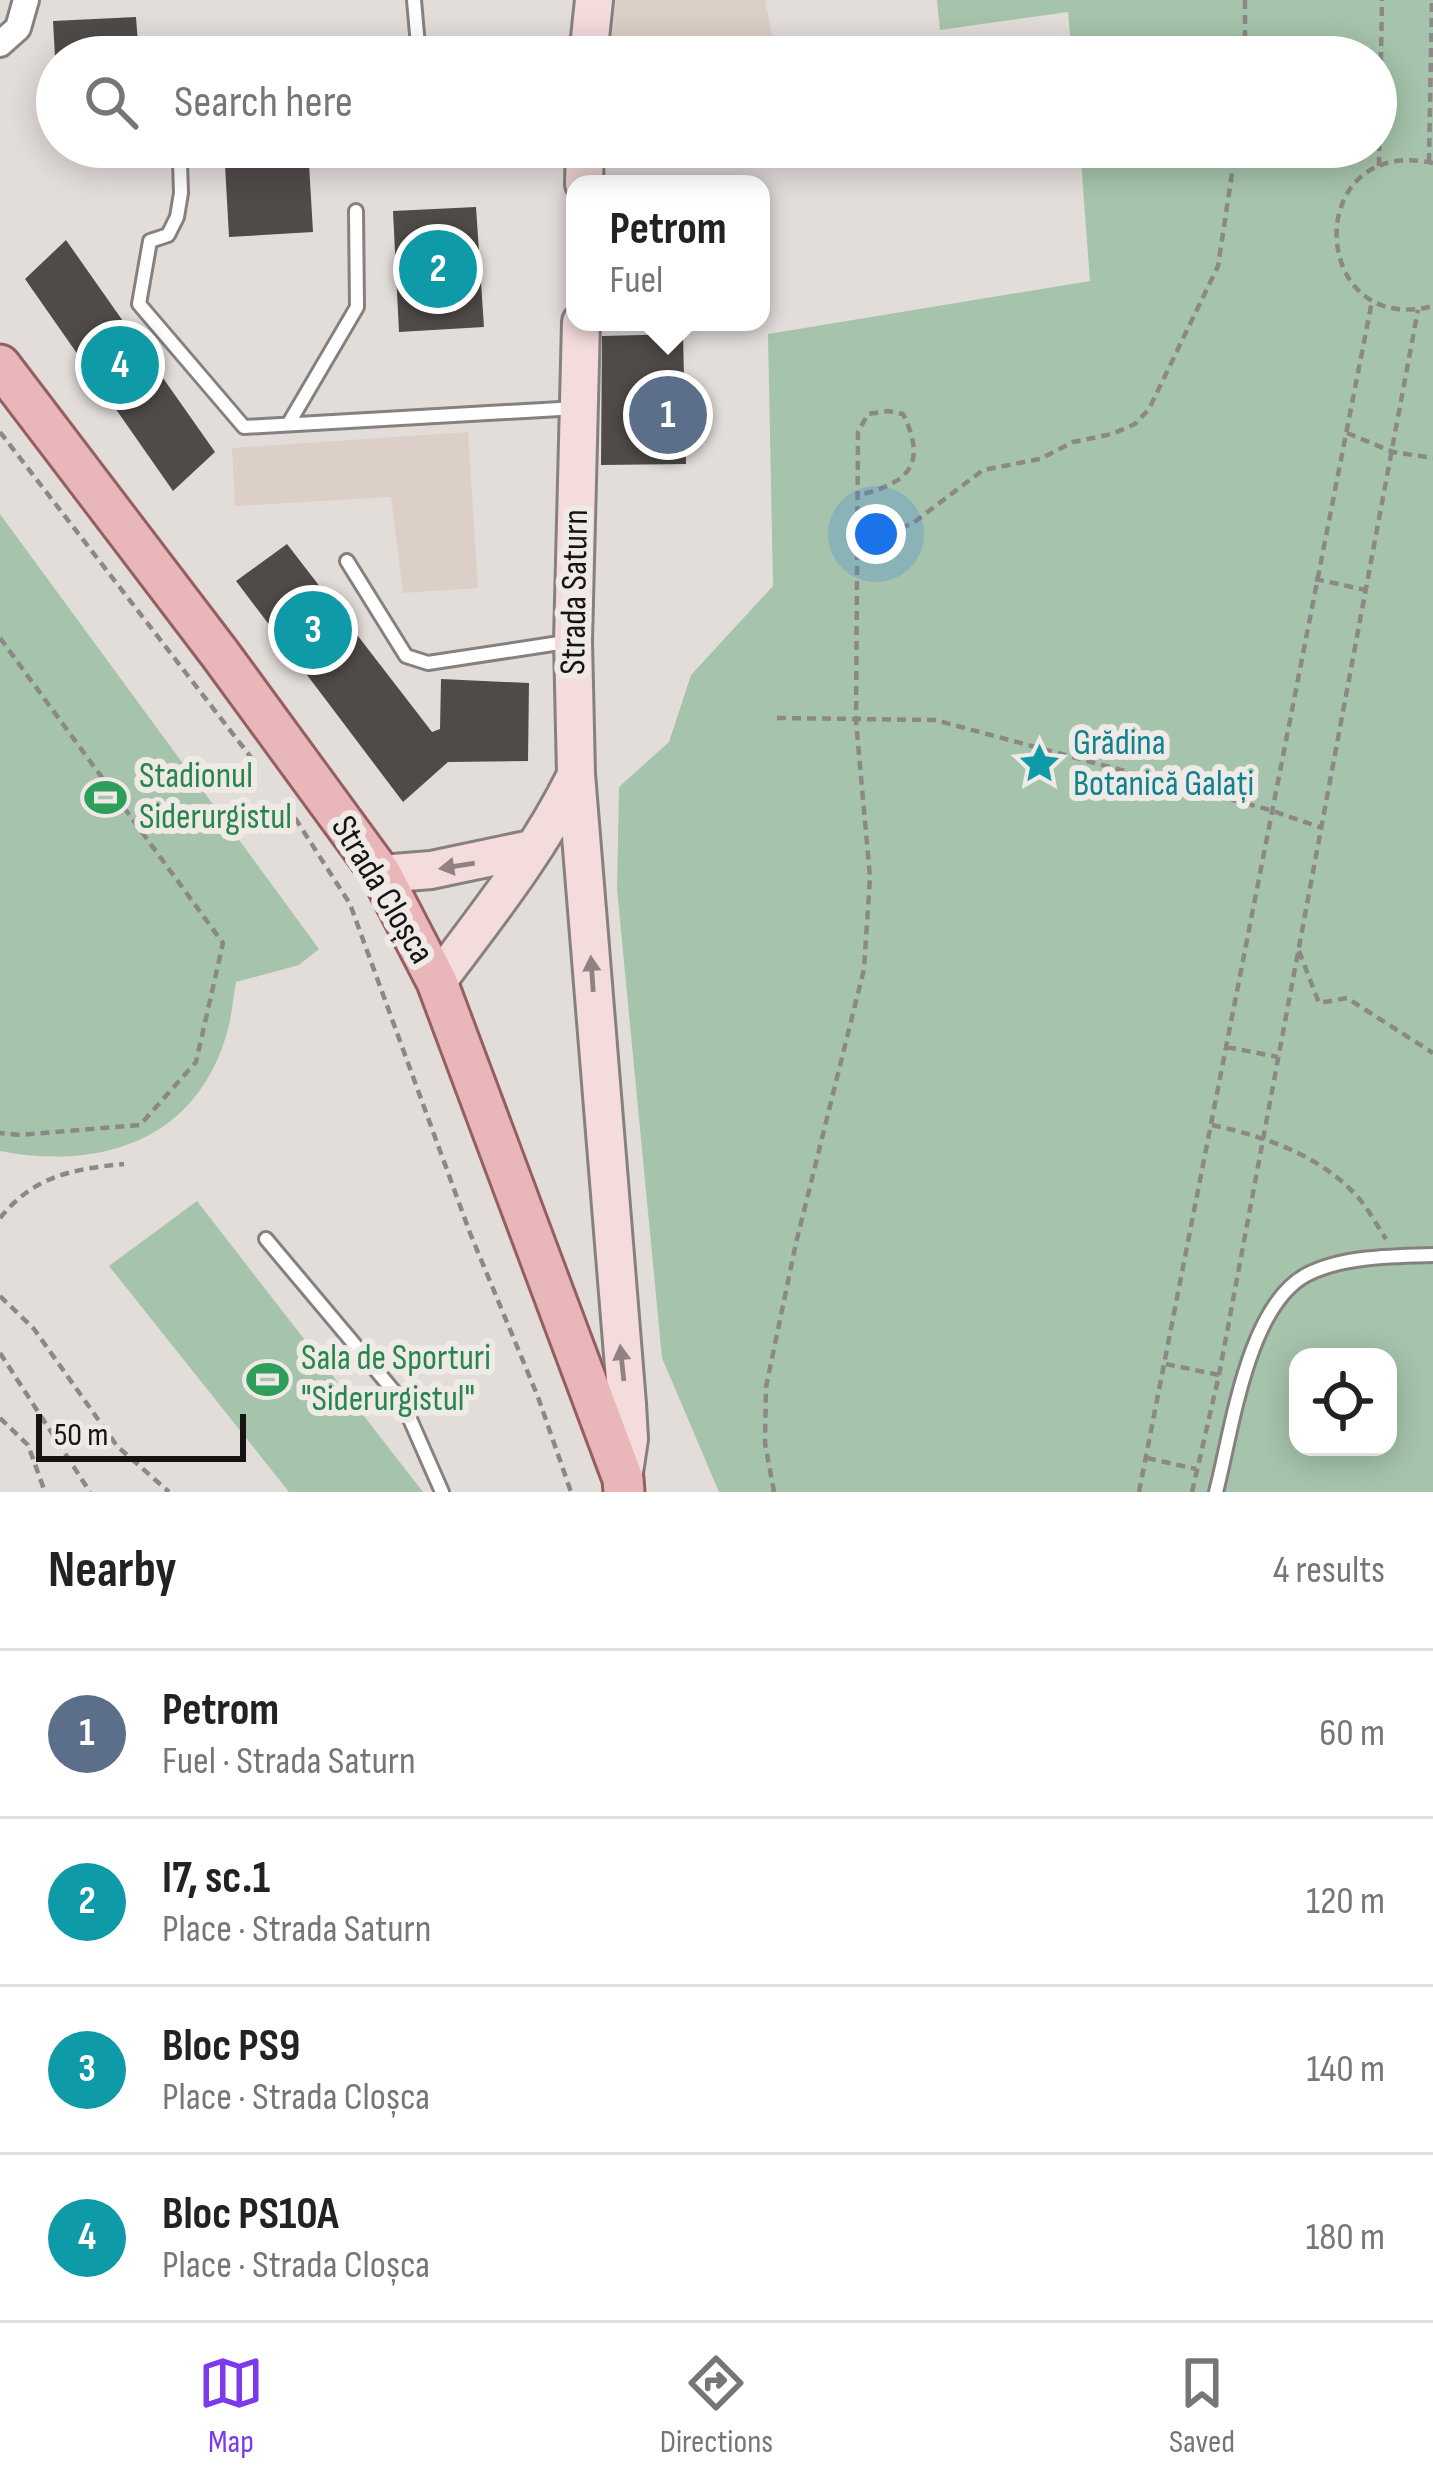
<!DOCTYPE html>
<meta charset="utf-8">
<style>
body{margin:0;font-family:"Sofia Sans Condensed",sans-serif;background:#f6f6f6;color:#222}
.controls{position:absolute;right:36px;bottom:36px;display:grid;overflow:hidden;border-radius:24px;box-shadow:0 6px 30px #0003}
.controls button{width:108px;height:108px;display:grid;place-items:center;padding:0;border:0;border-bottom:3px solid #e0e0e0;background:#fff;color:#222;font:60px sans-serif}
.scale{position:absolute;left:36px;bottom:30px;width:210px;box-sizing:border-box;padding-left:12px;border:6px solid #161413;border-top:0;font-size:33px;line-height:42px;white-space:nowrap;color:#161413;-webkit-text-stroke:9px #f0eae7;paint-order:stroke}
.you{position:absolute;left:876px;top:534px;width:42px;height:42px;margin:-30px;border:9px solid #fff;border-radius:50%;background:#1a73e8;box-shadow:0 0 0 18px #1a73e833}
.badge{display:grid;place-items:center;width:78px;height:78px;border-radius:50%;background:#7c3aed;color:#fff;font-size:39px;font-weight:700}
.pin{position:absolute;translate:-50% -50%;border:6px solid #fff;box-shadow:0 3px 12px #0006}
.popup{position:absolute;left:566px;top:175px;width:204px;height:156px;box-sizing:border-box;display:grid;place-content:center;border-radius:24px;background:#fff;filter:drop-shadow(0 3px 9px #0005);font-size:39px;white-space:nowrap;color:#767676}
.popup b{font-size:45px;color:#222}
.popup::after{content:'';position:absolute;left:50%;top:100%;margin-left:-24px;border:24px solid transparent;border-top-color:#fff}
.list{margin:0;padding:0;list-style:none}
h2{display:flex;justify-content:space-between;align-items:center;height:156px;margin:0;padding:0 48px;font-size:51px}
h2 small{font-size:39px;font-weight:400;color:#767676}
.list li{display:grid;grid-template-columns:78px 1fr auto;gap:36px;align-items:center;box-sizing:border-box;height:168px;padding:0 48px;border-top:3px solid #e0e0e0}
.list b{display:block;font-size:45px;white-space:nowrap}
.list p{margin:0;font-size:39px;white-space:nowrap;color:#767676}
.list em{font-size:39px;font-style:normal;color:#767676}
.icon{flex:none;width:66px;height:66px;fill:none;stroke:currentColor;stroke-width:2;stroke-linecap:round;stroke-linejoin:round}
.map{position:relative;flex:none;width:1433px;height:1492px;overflow:hidden}
.search{position:absolute;background:#fff;box-shadow:0 6px 30px #0003;left:36px;right:36px;top:36px;height:132px;display:flex;align-items:center;gap:30px;box-sizing:border-box;padding:0 42px;border-radius:66px;color:#767676;font-size:45px}
.sheet{height:828px;background:#fff}
nav{display:flex;justify-content:space-around;align-items:center;box-sizing:border-box;height:168px;border-top:3px solid #e0e0e0;background:#fff;font-size:33px;color:#767676}
nav a{display:grid;justify-items:center;gap:6px}
nav .on{color:#7c3aed}
.map>svg:first-child{display:block}
.built{fill:#dccfc8}
.green{fill:#a6c4ab;fill-rule:evenodd}
.building{fill:#504b48}
.lines{fill:none;stroke-linecap:round;stroke-linejoin:round}
.lane-casing{stroke:#86817e;stroke-width:18}
.street-casing{stroke:#86817e;stroke-width:30}
.secondary-casing{stroke:#86817e;stroke-width:42}
.primary-casing{stroke:#955e61;stroke-width:45}
.path{stroke:#8c8886;stroke-width:4.5;stroke-dasharray:9 6;stroke-linecap:butt}
.lane{stroke:#fff;stroke-width:12}
.street{stroke:#fff;stroke-width:24}
.secondary{stroke:#f4dbdc;stroke-width:36}
.primary{stroke:#e9b6b9;stroke-width:39}
.oneway{fill:#908182}
.labels{text-anchor:middle;dominant-baseline:central;stroke-width:12;stroke-linejoin:round;paint-order:stroke}
.street-label{font-size:36px;fill:#161413;stroke:#f0eae7}
.culture-label{font-size:36px;fill:#0d838f;stroke:#f0eae7;text-anchor:start}
.leisure-label{font-size:36px;fill:#27864d;stroke:#f0eae7;text-anchor:start}
</style>
<div class="map">
<svg width="1433" height="1492" viewBox="0 0 1433 1492">
<rect width="100%" height="100%" fill="#e3ddda"/>
<!-- built -->
<path class="built" d="M601,0H765L777,57H609Z
M468,432L478,588L403,593L391,497L235,506L232,448Z"/>
<!-- green -->
<path class="green" d="M937,0H1433V1492H719L662,1358L617,889L619,787L669,742L691,675L773,586L768,334L1090,281L1080,147H1376V57H1072L1068,12L940,30ZM1298,1357H1388V1447H1298Z
M0,514L319,949L299,965L236,982C233,998 232,1014 228,1029C199,1139 103,1171 0,1151Z
M197,1201L423,1492H289L109,1266Z"/>
<!-- building -->
<path class="building" d="M136,17L139,57H55L53,21Z
M224,147H308L313,232L229,237Z
M476,207L484,327L399,332L393,211Z
M66,240L215,452L173,491L25,279Z
M683,334L686,464L601,465L602,336Z
M287,544L432,732L440,729L441,679L529,683L528,761L448,762L403,802L236,581Z"/>
<g class="lines">
<defs>
<path id="lane" d="M414,0L419,57
M180,162L181,193L177,217L168,235L150,241L139,304L244,427L577,408
M289,423L357,307L356,211
M347,561L406,656L428,663L566,642
M266,1239L402,1401L442,1492
M1216,1492C1232,1431 1247,1307 1306,1275C1342,1256 1393,1256 1433,1255"/>
<path id="street" d="M0,44L18,28L26,0"/>
<path id="secondary" d="M588,57L594,0
M584,184L585,147
M581,322L573,641L576,774L627,1404L629,1439L623,1479
M381,874L431,870L531,849
M437,982C487,915 538,852 575,777"/>
<path id="primary" d="M0,365L220,654L381,874L437,982L623,1479L624,1492"/>
</defs>
<!-- lane casing -->
<use href="#lane" class="lane-casing"/>
<!-- street casing -->
<use href="#street" class="street-casing"/>
<!-- secondary casing -->
<use href="#secondary" class="secondary-casing"/>
<!-- primary casing -->
<use href="#primary" class="primary-casing"/>
<!-- path -->
<path class="path" d="M1245,0V57
M1429,162L1432,0
M1433,163C1301,134 1308,339 1433,306
M1379,166L1382,0
M0,432L253,760
M1347,433L1393,452L1433,458
M858,541L881,537L913,523L983,470L1040,459L1073,442L1112,434L1135,424L1149,409L1218,266L1236,147
M1315,579L1366,590
M0,638L223,943L196,1062L140,1125L20,1135L0,1133
M777,718L935,720L1270,810L1322,828
M295,818L350,904L470,1233L538,1397L571,1492
M1299,951L1319,1003L1347,998L1433,1053
M1227,1047L1278,1057
M1212,1125C1263,1136 1317,1154 1354,1193C1367,1206 1376,1224 1386,1239
M0,1218C34,1176 72,1169 124,1164
M0,1296L34,1329L117,1446L169,1492
M0,1353L90,1492
M1166,1364L1219,1375
M0,1418L28,1445L45,1492
M1147,1458L1196,1469
M774,1492L765,1443L766,1387L796,1243L864,969L870,877L856,721L858,432L868,414L888,411L903,414C928,465 908,483 859,495
M1139,1492L1372,301
M1192,1492L1219,1375L1418,310"/>
<!-- lane -->
<use href="#lane" class="lane"/>
<!-- street -->
<use href="#street" class="street"/>
<!-- secondary -->
<use href="#secondary" class="secondary"/>
<!-- primary -->
<use href="#primary" class="primary"/>
</g>
<!-- one-way arrows -->
<defs><path id="oneway-solid" d="M-6-.8H1V-3.2L6.5 0L1 3.2V.8H-6Z" transform="scale(3)"/></defs>
<g class="oneway">
<use href="#oneway-solid" transform="translate(457 866) rotate(171)"/>
<use href="#oneway-solid" transform="translate(592 974) rotate(-94)"/>
<use href="#oneway-solid" transform="translate(622 1363) rotate(-96)"/>
</g>
<!-- icons -->
<defs>
<symbol id="sight-bare" viewBox="-9 -9 18 18"><path d="M0-6L1.8-2.2L6-1.7L2.9 1.2L3.7 5.4L0 3.3L-3.7 5.4L-2.9 1.2L-6-1.7L-1.8-2.2Z" fill="#0f9aa8" stroke="#f0eae7" stroke-width="2.5" paint-order="stroke"/></symbol>
<symbol id="stadium-bare" viewBox="-9 -9 18 18"><path d="M0-5a6.5 5 0 1 0 0 10a6.5 5 0 1 0 0-10ZM-3.5-1.8h7v3.6h-7Z" fill="#2e9e5b" stroke="#f0eae7" stroke-width="2.5" paint-order="stroke"/></symbol>
</defs>
<g fill-rule="evenodd">
<use href="#sight-bare" x="1010" y="734" width="59" height="59"/>
<use href="#stadium-bare" x="76" y="768" width="59" height="59"/>
<use href="#stadium-bare" x="238" y="1350" width="59" height="59"/>
</g>
<g class="labels">
<!-- street labels -->
<g class="street-label">
<text transform="translate(575 592) rotate(-89)">Strada Saturn</text>
<text transform="translate(382 890) rotate(59)">Strada Cloșca</text>
</g>
<!-- culture labels -->
<g class="culture-label">
<text x="1073" y="743">Grădina<tspan x="1073" dy="41">Botanică Galați</tspan></text>
</g>
<!-- leisure labels -->
<g class="leisure-label">
<text x="139" y="776">Stadionul<tspan x="139" dy="41">Siderurgistul</tspan></text>
<text x="301" y="1358">Sala de Sporturi<tspan x="301" dy="41">"Siderurgistul"</tspan></text>
</g>
</g>
</svg>
<div class="controls">
<button><svg class="icon" aria-label="locate" viewBox="0 0 24 24"><circle cx="12" cy="12" r="6"/><path d="M12 2v4M12 18v4M2 12h4M18 12h4"/></svg></button>
</div>
<div class="scale">50 m</div>
<div class="you"></div>
<div class="pin badge" style="left:668px;top:415px;background:#5c6f8a">1</div>
<div class="popup"><b>Petrom</b>Fuel</div>
<div class="pin badge" style="left:438px;top:269px;background:#0f9aa8">2</div>
<div class="pin badge" style="left:313px;top:630px;background:#0f9aa8">3</div>
<div class="pin badge" style="left:120px;top:365px;background:#0f9aa8">4</div>
<div class="search"><svg class="icon" aria-label="search" viewBox="0 0 24 24"><circle cx="10" cy="10" r="6"/><path d="M15 15l6 6"/></svg>Search here</div>
</div>
<section class="sheet">
<h2>Nearby<small>4 results</small></h2>
<ul class="list">
<li><span class="badge" style="background:#5c6f8a">1</span><div><b>Petrom</b><p>Fuel · Strada Saturn</p></div><em>60 m</em></li>
<li><span class="badge" style="background:#0f9aa8">2</span><div><b>I7, sc.1</b><p>Place · Strada Saturn</p></div><em>120 m</em></li>
<li><span class="badge" style="background:#0f9aa8">3</span><div><b>Bloc PS9</b><p>Place · Strada Cloșca</p></div><em>140 m</em></li>
<li><span class="badge" style="background:#0f9aa8">4</span><div><b>Bloc PS10A</b><p>Place · Strada Cloșca</p></div><em>180 m</em></li>
</ul>
</section>
<nav>
<a class="on"><svg class="icon" aria-label="map" viewBox="0 0 24 24"><path d="M3 6l6-2 6 2 6-2v14l-6 2-6-2-6 2zM9 4v14M15 6v14"/></svg>Map</a>
<a><svg class="icon" aria-label="directions" viewBox="0 0 24 24"><path d="M12 3l9 9-9 9-9-9zM9 14v-3h6M13 9l2 2-2 2"/></svg>Directions</a>
<a><svg class="icon" aria-label="saved" viewBox="0 0 24 24"><path d="M7 4h10v16l-5-4-5 4z"/></svg>Saved</a>
</nav>
